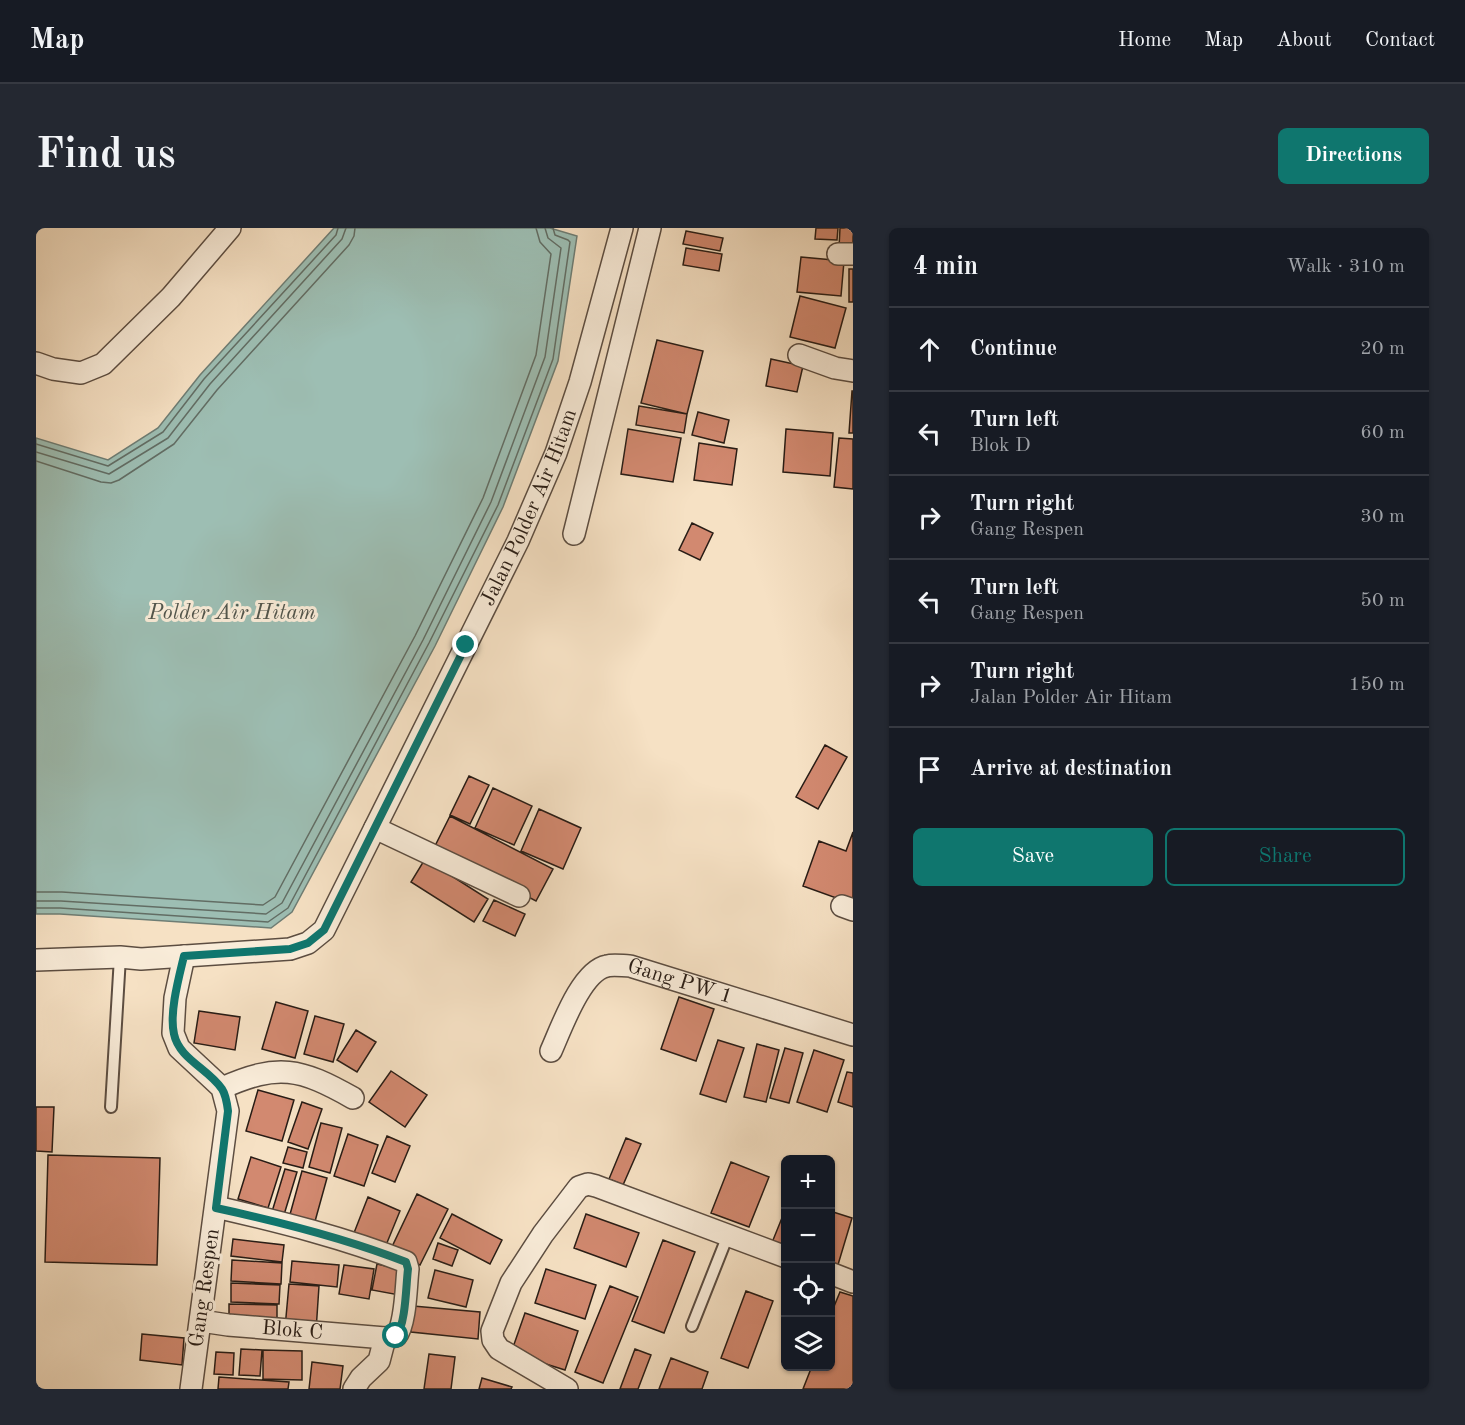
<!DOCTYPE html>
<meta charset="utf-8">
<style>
body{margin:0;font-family:"Old Standard TT",serif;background:#242831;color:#f1f3f6}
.controls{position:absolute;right:18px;bottom:18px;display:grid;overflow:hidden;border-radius:9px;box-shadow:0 2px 4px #0004}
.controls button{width:54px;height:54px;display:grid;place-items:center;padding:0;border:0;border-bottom:2px solid #363941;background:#171b24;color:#f1f3f6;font:30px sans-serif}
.stop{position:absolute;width:18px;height:18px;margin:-14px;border:4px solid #0f766e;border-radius:50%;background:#fff}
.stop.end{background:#0f766e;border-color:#fff;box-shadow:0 2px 6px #0008}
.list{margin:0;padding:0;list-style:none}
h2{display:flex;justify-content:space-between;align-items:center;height:78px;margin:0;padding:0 24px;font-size:26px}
h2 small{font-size:20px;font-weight:400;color:#9ea1a6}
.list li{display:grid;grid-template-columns:39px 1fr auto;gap:18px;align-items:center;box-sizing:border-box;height:84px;padding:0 24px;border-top:2px solid #363941}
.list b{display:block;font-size:22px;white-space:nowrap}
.list p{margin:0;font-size:20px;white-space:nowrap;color:#9ea1a6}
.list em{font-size:20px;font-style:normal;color:#9ea1a6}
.actions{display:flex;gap:12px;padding:18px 24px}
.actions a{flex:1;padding:14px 0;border:2px solid #0f766e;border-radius:9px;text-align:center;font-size:21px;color:#0f766e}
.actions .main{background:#0f766e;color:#fff}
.icon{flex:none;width:33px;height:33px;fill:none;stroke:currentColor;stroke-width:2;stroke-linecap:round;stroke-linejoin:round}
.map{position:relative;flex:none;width:817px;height:1161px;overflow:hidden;border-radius:9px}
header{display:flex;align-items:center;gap:36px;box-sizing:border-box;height:84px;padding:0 30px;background:#171b24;border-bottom:2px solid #363941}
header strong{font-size:28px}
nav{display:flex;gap:33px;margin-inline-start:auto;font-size:21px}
.intro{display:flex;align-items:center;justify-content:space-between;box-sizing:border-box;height:144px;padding:0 36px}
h1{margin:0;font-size:42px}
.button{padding:15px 27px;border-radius:9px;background:#0f766e;color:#fff;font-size:21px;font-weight:700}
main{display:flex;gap:36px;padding:0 36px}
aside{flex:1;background:#171b24;border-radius:9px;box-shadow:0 2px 4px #0004}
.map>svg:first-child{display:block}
.water{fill:#9dbeb3;stroke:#6e7d74;stroke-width:1.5}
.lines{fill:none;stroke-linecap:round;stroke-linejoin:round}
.shore{stroke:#626d64;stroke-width:1.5}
.building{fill:#d28970;stroke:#281c15;stroke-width:1.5}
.service-casing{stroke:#5c4d41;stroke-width:14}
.minor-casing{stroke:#5c4d41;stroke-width:24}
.service{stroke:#f9ecd9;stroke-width:10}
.minor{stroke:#f9ecd9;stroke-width:21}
.route{stroke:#0f766e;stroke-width:8}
.labels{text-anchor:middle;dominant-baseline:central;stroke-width:6;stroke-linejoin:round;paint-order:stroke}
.street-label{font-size:21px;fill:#281c15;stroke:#f9ecd9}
.water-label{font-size:22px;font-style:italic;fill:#51554c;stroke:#f9ecd9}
</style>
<header>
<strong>Map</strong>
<nav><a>Home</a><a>Map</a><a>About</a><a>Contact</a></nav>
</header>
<div class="intro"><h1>Find us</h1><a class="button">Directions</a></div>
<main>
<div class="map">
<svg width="817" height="1161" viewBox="0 0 817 1161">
<rect width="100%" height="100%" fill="#f6e1c4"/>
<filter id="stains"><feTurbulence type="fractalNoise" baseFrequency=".00333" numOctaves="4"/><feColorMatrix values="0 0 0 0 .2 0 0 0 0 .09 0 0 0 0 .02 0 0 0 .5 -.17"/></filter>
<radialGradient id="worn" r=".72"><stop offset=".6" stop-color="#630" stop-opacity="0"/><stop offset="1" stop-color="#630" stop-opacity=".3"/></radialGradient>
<!-- water -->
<path class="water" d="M298,0H514L541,8L522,133L467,279L399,418L256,684L235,700L24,686H0V210L72,232L122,200L164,147Z"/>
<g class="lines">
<!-- shore -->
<path class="shore" d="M0,216L72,238L127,204L168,151L300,7L302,0
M0,224L73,246L132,210L174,156L306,11L310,0
M0,233L65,254L75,255L83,252L138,216L181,162L313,17L318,8L319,0
M0,664H26L227,677L239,669L379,408L447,270L500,127L515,26L504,14L500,0
M0,673H25L230,686L246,675L387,412L455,274L509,129L525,20L512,10L509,0
M0,680H24L232,694L252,680L393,415L462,277L517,131L534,14L532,12L519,7L517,0"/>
</g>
<!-- building -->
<path class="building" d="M780,0H802L801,12L779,11Z
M804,0H817V21L803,20Z
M650,3L687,10L684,23L647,16Z
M650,20L686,26L683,43L647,37Z
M765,29L808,33L805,68L761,64Z
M813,41H817V74H813Z
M764,68L810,80L799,120L754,109Z
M621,112L667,123L651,186L605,175Z
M735,131L767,138L761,164L730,158Z
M816,163H817V205H813Z
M603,178L651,186L648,205L600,197Z
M662,184L693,192L688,215L656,207Z
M592,201L645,210L637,254L585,246Z
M750,201L797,205L794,248L747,244Z
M803,210L817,211V261L798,259Z
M663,215L701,221L696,257L658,252Z
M656,295L677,305L664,332L643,322Z
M789,517L811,529L782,581L760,569Z
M433,548L453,557L434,596L414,587Z
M457,560L496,578L478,617L439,600Z
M503,581L545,600L527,641L485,623Z
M414,588L517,641L500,673L398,620Z
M817,604V676L767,658L783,613L810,623Z
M389,631L452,671L438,694L375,654Z
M458,672L489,686L479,708L447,693Z
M643,769L678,781L660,833L625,821Z
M240,774L272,783L259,830L226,821Z
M163,783L204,789L199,822L158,815Z
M279,788L308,796L297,834L268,826Z
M320,802L340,814L321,844L301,832Z
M682,812L708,820L690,874L664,866Z
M721,816L743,822L730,874L708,869Z
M749,820L767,825L753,875L734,870Z
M778,822L808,832L791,884L761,874Z
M355,843L391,867L369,899L333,874Z
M811,844L817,845V879L802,874Z
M222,862L258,872L246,913L210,903Z
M266,874L286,881L272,921L252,914Z
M0,879H18L16,924L0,923Z
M285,895L306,900L294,945L273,939Z
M312,906L342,917L328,958L298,948Z
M351,908L374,918L359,954L336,945Z
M590,910L605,916L587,957L573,951Z
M252,919L271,924L267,940L247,935Z
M12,927L124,930L121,1037L9,1034Z
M215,929L245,939L232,980L202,971Z
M695,934L733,949L713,999L675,985Z
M249,941L261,944L247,990L235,987Z
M266,943L291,950L278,997L253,990Z
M381,966L412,981L384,1037L354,1023Z
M332,969L364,983L348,1022L316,1010Z
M750,980V1023L735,1017Z
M794,983L816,990L801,1040L794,1038Z
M416,986L466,1012L454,1036L404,1010Z
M550,986L603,1005L590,1039L538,1020Z
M197,1011L248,1017L246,1034L195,1028Z
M627,1012L659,1024L628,1105L596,1093Z
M402,1015L422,1022L416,1038L397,1031Z
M196,1032L246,1035L245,1056L195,1053Z
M256,1033L303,1037L301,1059L254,1054Z
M341,1036L368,1042L363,1067L336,1062Z
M308,1037L338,1041L333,1071L303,1066Z
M510,1041L560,1057L549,1091L499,1075Z
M399,1042L437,1052L430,1079L392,1070Z
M195,1055L244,1057L243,1076L195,1074Z
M253,1056L283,1058L280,1103L249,1100Z
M574,1058L602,1069L567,1155L539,1144Z
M710,1063L737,1073L712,1140L685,1130Z
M804,1064L817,1068V1161H767L776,1138H794V1088Z
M193,1076L241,1077V1097H193Z
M377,1078L444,1084L442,1111L375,1104Z
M489,1085L542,1103L529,1142L475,1125Z
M106,1106L148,1110L146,1137L104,1132Z
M205,1121L226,1122L224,1148L203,1147Z
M599,1121L615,1127L602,1161H584Z
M227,1122L266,1123V1152L227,1151Z
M180,1124L198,1125L197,1147L178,1146Z
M393,1126L419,1129L415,1161H388Z
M635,1130L672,1144L666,1161H623Z
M276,1134L307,1138L304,1161H273Z
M183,1149L253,1154L252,1161H182Z
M446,1150L476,1159L475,1161H443Z"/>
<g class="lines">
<defs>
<path id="service" d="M75,879L84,729
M656,1098L692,1007"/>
<g id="minor">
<path d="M802,26H817"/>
<path d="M763,127L799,140L817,143"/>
<path d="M0,135L17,141L45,145L67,136L135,69L194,0"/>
<path d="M538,306L614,0"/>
<path d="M339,600L483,668"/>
<path d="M806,678L817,682"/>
<path d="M148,728L139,770L137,805L143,820L186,860L192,883L155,1161"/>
<path id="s1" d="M0,732L84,729L105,731L254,721L272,715L288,702L482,313L520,225L544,154L586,0"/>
<path id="s2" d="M515,823C525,801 545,743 571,738C578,736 587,738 594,738L817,807"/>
<path d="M186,860C242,835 264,840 317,870"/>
<path d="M794,1045L817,1054"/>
<path id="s3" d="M165,1093L192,1097L349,1110L360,1108C370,1096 370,1057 372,1041L370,1034C309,1010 245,994 180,979"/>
<path d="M318,1161L325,1150L343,1133L349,1110"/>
<path d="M531,1161L463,1121L457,1112L456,1103L475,1055L507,1006L543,959L552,956L560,958L750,1029"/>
</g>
</defs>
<!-- service casing -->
<use href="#service" class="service-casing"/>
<!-- minor casing -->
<use href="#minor" class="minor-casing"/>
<!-- service -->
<use href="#service" class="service"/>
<!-- minor -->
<use href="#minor" class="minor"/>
</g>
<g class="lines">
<!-- route -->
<path class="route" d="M360,1108C370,1097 370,1056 372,1041L370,1034C309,1010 245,994 180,980L192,883C191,875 190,867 186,861C173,841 143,831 138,806C133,785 143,749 148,728L254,721L272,715L288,702L430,417"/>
</g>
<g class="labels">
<!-- street labels -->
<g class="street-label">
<text stroke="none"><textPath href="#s1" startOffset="764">Jalan Polder Air Hitam</textPath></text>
<text stroke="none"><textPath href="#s2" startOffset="180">Gang PW 1</textPath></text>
<text transform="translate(169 1060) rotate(-82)">Gang Respen</text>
<text stroke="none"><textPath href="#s3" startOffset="92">Blok C</textPath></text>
</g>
<!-- water labels -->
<g class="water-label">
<text x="196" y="385">Polder Air Hitam</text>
</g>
</g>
<rect width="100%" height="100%" filter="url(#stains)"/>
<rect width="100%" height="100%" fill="url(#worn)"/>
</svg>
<div class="controls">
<button>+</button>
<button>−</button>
<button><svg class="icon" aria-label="locate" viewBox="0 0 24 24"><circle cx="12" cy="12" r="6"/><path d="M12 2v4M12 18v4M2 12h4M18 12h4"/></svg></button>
<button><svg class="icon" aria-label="layers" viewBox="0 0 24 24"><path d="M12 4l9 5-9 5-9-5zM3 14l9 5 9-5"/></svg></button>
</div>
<div class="stop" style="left:360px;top:1108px"></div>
<div class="stop end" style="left:430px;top:417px"></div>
</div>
<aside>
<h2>4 min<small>Walk · 310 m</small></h2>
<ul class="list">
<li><svg class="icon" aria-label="ahead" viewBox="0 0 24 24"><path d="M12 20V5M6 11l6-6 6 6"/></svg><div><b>Continue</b></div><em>20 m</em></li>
<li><svg class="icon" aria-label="left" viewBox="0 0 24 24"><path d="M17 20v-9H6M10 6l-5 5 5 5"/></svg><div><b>Turn left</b><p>Blok D</p></div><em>60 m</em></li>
<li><svg class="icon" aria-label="right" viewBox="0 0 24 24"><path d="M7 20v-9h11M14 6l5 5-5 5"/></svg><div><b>Turn right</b><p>Gang Respen</p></div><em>30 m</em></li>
<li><svg class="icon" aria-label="left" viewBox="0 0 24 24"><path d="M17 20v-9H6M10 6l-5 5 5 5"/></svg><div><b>Turn left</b><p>Gang Respen</p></div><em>50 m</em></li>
<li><svg class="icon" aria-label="right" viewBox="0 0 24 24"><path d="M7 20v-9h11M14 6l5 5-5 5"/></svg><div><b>Turn right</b><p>Jalan Polder Air Hitam</p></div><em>150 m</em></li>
<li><svg class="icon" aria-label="arrive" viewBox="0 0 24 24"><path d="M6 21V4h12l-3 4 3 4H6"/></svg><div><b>Arrive at destination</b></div></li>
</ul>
<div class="actions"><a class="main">Save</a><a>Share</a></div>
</aside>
</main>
